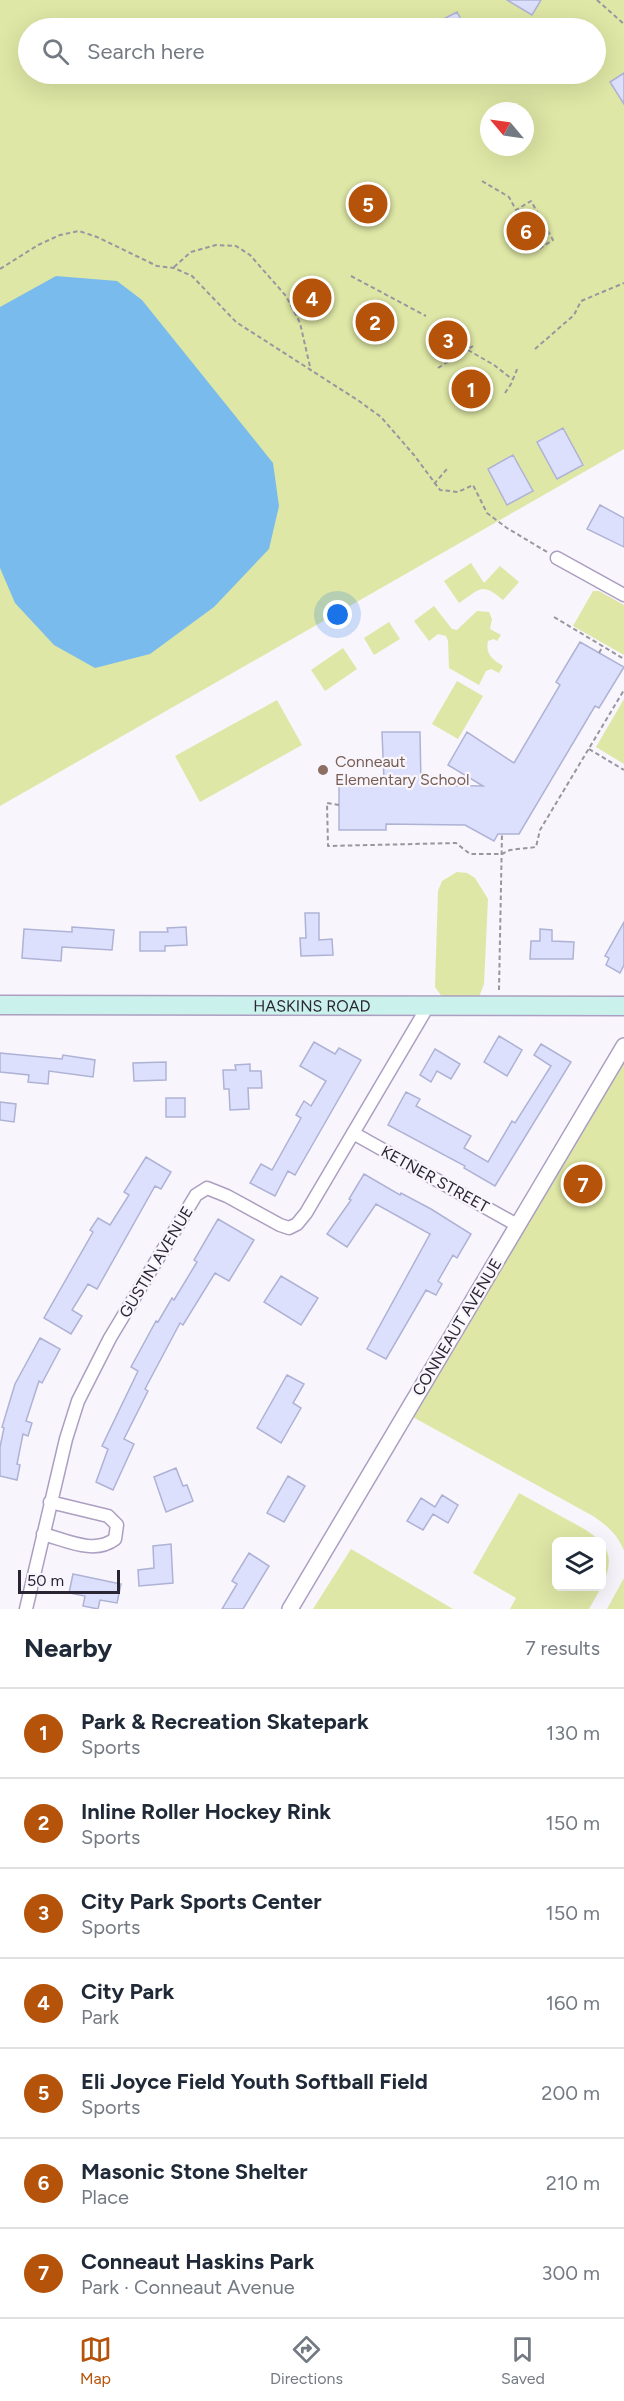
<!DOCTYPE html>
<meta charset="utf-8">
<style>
body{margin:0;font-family:Figtree,sans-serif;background:#f6f6f7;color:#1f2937}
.controls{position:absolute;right:18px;bottom:18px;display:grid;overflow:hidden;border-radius:9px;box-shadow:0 6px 24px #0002}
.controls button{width:54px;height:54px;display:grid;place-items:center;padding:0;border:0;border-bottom:2px solid #e0e1e3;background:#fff;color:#1f2937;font:30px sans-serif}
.compass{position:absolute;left:480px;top:102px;width:54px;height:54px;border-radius:50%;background:#fff;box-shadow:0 6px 24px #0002;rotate:299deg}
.scale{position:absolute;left:18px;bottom:15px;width:102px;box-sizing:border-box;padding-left:6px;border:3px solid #2a2532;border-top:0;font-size:16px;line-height:21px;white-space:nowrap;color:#2a2532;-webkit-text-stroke:4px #f8f5fc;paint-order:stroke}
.you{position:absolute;left:338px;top:615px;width:21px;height:21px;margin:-15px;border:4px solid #fff;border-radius:50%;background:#1a73e8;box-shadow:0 0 0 9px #1a73e833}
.badge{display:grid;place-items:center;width:39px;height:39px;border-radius:50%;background:#b45309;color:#fff;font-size:20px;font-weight:700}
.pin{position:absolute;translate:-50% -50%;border:3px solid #fff;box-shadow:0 2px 6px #0006}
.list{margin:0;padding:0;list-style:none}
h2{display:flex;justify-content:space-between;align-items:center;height:78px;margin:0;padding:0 24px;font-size:26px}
h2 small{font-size:20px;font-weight:400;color:#747a83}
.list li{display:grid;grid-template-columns:39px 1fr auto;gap:18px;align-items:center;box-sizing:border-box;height:90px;padding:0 24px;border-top:2px solid #e0e1e3}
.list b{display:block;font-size:22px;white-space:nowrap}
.list p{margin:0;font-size:20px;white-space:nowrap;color:#747a83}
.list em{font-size:20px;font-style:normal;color:#747a83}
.icon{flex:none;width:33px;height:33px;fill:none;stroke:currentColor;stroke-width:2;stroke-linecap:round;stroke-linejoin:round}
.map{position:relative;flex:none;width:624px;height:1609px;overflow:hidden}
.search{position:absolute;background:#fff;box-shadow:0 6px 24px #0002;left:18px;right:18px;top:18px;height:66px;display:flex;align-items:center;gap:15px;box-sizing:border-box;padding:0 21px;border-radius:33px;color:#747a83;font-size:22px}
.sheet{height:708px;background:#fff}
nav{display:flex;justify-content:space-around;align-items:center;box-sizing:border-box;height:84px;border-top:2px solid #e0e1e3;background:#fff;font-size:16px;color:#747a83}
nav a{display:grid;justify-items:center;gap:3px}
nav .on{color:#b45309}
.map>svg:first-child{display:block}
.green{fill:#dee7a5;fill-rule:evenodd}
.water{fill:#7abbed}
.building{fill:#dde0fc;stroke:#aeb2d5;stroke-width:1.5}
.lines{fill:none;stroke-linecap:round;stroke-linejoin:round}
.minor-casing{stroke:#ac9fc1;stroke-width:15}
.tertiary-casing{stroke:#ac9fc1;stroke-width:18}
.secondary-casing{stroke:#ac9fc1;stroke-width:21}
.path{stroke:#9a96a0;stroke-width:2;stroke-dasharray:4.5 3;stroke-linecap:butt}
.minor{stroke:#fff;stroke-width:12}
.tertiary{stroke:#fff;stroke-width:15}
.secondary{stroke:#caf1eb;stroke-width:18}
.education-dot{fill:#8d6e63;stroke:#f8f5fc;stroke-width:2}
.labels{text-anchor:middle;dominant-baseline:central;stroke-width:4.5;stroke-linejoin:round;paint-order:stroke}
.education-label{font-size:16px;fill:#785e54;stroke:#f8f5fc;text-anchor:start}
.street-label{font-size:16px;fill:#2a2532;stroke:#f8f5fc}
</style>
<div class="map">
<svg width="624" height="1609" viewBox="0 0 624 1609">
<rect width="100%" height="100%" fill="#f8f5fc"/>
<!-- green -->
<path class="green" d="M0,0H624V449L0,806ZM28,28H596V74H28ZM489,111H525V147H489Z
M471,563L484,583L500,566L519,582L503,600C482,582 481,588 459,603L444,581Z
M593,591H599L624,605V655L573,626Z
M434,606L452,629L457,630L477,611L489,612L492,619L490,629L501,635L497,641L494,639L488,641C485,654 493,660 503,666L499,673L491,669L486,671L479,685L449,668L448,641L446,636L438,634L429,641L414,621Z
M389,622L400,639L374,655L364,638Z
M343,648L357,669L325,691L311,670Z
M457,681L483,696L458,739L432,724Z
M624,699V764L596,747Z
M277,700L302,745L200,802L175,756Z
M457,872L467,873L475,878L488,899L484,984L479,997L443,998L435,987L438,891L442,881Z
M624,1046V1551C618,1535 608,1526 593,1516L411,1416L480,1305Z
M519,1493L586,1530L601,1541L556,1542V1586H602V1543C619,1564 600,1589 589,1609H510L516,1598L473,1573Z
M351,1549L453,1609H313Z
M624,1578V1609H607Z"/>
<!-- water -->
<path class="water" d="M56,276L117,281L142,300L273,463L279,506L269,549L214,607L150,654L95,668L54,645L15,603L0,568V307Z"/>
<!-- building -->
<path class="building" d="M507,0H541L532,15Z
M457,12L463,23L453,28H426Z
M624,73V104L610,82Z
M527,212L544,240L525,251L509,222Z
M563,428L583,465L557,479L537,442Z
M513,455L533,491L507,505L488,469Z
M600,505L624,518V547L587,529Z
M580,642L624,667L599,708L595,706L519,834H498L494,841L465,825L386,824V830H339V780H384L382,732H420L421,785L483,786L448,765L467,732L514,763L560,685L556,682Z
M305,913H319V940L332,939L333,955L301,956L300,938H306Z
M624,922V965L620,973L606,965L609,958L605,956Z
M72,927L114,930L112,950L62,947L61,961L22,958L24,929L72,932Z
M186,927L187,945L165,946V951H140V932H168L167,928Z
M540,929L552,930V941L574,942L573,959H530L531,941H540Z
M499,1036L522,1050L507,1076L484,1062Z
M314,1042L335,1054L339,1048L361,1060L295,1175L288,1171L275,1196L250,1183L261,1164L272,1170L301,1118L296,1115L304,1101L311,1106L326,1081L300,1066Z
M541,1044L571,1062L495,1186L464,1168L465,1166L388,1125L406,1092L420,1099L416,1106L471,1136L464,1148L488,1162L512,1121L515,1123L551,1066L534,1055Z
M435,1049L460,1064L451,1079L437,1071L431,1082L420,1075Z
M0,1053L62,1059L63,1055L95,1060L93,1077L49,1071L48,1084L28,1082L29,1075L0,1072Z
M166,1062V1080L134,1081L133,1063Z
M250,1064V1071H261L262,1088H248L249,1109L230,1110L229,1089H224L223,1070H236L235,1065Z
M166,1098H185V1117H166Z
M0,1102L16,1104L14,1122L0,1120Z
M146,1157L171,1172L161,1189L155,1186L97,1289L88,1284L72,1310L82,1316L71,1334L44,1318L93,1232L90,1230L98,1218L110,1225L129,1195L124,1192Z
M364,1174L400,1195L401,1193L431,1209L471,1234L457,1258L453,1255L438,1281L442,1284L436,1295L426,1290L386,1359L367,1349L430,1234L376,1204L347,1247L327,1234L351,1200L349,1199Z
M218,1219L254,1240L229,1281L215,1273L183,1325L180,1323L145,1389L148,1391L124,1439L134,1444L113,1490L96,1482L108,1449L102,1446L138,1371L131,1367L156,1321L158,1322L172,1298L174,1300L197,1262L194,1260Z
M281,1276L318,1298L301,1325L264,1302Z
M40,1338L60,1349L42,1383L39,1381L26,1421L32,1423L28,1436L23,1434L17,1464L20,1465L17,1480L0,1476V1447L4,1428L2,1427L15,1384Z
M287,1375L304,1384L293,1403L301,1408L281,1443L257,1428Z
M176,1468L183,1486L187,1485L193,1501L166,1512L154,1477Z
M288,1476L305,1486L284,1522L267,1513Z
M442,1495L458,1505L448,1523L433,1514L423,1530L407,1521L421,1498L435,1507Z
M171,1544L173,1583L139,1586L138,1570L154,1568L153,1546Z
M249,1553L269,1566L243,1609H222L237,1584L232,1581Z
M73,1574L121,1584L117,1603L100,1600L98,1609L83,1606L85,1596L69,1593Z"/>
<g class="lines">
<defs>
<path id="minor" d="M557,558L624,595
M353,1133L517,1225
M43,1534C66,1540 94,1555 115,1539L117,1525L108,1516L50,1502
M26,1609L66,1439L78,1401L110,1338L196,1195L207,1188L227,1196L280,1225L289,1228L297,1224L306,1213L428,1006"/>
<path id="tertiary" d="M290,1609L624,1046"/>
<g id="secondary">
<path id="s1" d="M0,1005L624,1006"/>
</g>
</defs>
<!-- minor casing -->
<use href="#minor" class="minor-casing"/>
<!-- tertiary casing -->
<use href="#tertiary" class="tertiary-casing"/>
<!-- secondary casing -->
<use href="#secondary" class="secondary-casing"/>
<!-- path -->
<path class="path" d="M597,0L624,24
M364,74L372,80L382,83L386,74
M331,76L336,74
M482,181L509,197L516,210L531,201L553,240L539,249
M174,267L191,252L216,245L236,246L250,255L286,296L300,323L311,371
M0,269L38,245L60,235L79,231L97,237L157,266L174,268L192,276L236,322L359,401L381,417L414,455L440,490L458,492L473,485L487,513L507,528L547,552
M351,276L426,316
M535,349L574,315L581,301L624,283
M468,350L494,365L512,379
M438,368L473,346
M505,393L511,384L518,367
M434,484L447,469
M554,617L624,659
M599,653L603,646
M589,749L624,770
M339,805L327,803L328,846L456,843L470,854H502L510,850L536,847L540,830L624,690
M499,990L502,834"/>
<!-- minor -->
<use href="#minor" class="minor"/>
<!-- tertiary -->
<use href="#tertiary" class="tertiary"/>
<!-- secondary -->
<use href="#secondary" class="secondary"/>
</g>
<!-- markers -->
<circle class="education-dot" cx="323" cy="770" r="6"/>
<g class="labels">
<!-- education labels -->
<g class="education-label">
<text x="335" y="761">Conneaut<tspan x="335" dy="18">Elementary School</tspan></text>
</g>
<!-- street labels -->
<g class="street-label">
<text stroke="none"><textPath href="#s1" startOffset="312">HASKINS ROAD</textPath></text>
<text transform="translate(435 1179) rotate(29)">KETNER STREET</text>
<text transform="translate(156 1262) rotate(-59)">GUSTIN AVENUE</text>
<text transform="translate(457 1327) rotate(-59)">CONNEAUT AVENUE</text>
</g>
</g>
</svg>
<div class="controls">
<button><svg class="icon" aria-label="layers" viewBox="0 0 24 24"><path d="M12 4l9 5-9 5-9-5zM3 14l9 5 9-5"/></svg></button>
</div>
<svg class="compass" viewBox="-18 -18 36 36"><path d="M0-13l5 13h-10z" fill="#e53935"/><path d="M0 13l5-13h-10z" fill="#747a83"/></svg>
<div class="scale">50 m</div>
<div class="you"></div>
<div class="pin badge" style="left:471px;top:389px">1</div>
<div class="pin badge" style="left:375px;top:322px">2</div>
<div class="pin badge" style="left:448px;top:340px">3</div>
<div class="pin badge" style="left:312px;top:298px">4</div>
<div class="pin badge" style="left:368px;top:204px">5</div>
<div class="pin badge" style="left:526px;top:231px">6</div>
<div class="pin badge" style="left:583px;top:1184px">7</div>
<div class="search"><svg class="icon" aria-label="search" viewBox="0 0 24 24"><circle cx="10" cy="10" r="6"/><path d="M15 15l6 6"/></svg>Search here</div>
</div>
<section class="sheet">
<h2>Nearby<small>7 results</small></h2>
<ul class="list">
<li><span class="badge">1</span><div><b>Park &amp; Recreation Skatepark</b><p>Sports</p></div><em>130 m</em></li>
<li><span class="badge">2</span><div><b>Inline Roller Hockey Rink</b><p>Sports</p></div><em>150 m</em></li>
<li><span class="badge">3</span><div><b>City Park Sports Center</b><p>Sports</p></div><em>150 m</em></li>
<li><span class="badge">4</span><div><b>City Park</b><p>Park</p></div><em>160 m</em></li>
<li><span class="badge">5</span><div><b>Eli Joyce Field Youth Softball Field</b><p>Sports</p></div><em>200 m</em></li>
<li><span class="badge">6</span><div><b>Masonic Stone Shelter</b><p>Place</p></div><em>210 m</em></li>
<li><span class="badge">7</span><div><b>Conneaut Haskins Park</b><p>Park · Conneaut Avenue</p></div><em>300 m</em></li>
</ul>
</section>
<nav>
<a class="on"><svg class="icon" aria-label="map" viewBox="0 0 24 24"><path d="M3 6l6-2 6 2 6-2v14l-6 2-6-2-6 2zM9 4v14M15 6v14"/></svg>Map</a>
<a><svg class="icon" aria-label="directions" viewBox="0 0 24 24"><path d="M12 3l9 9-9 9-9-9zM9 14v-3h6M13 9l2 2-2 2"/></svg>Directions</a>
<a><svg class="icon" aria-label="saved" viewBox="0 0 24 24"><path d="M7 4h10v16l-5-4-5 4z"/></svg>Saved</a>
</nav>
